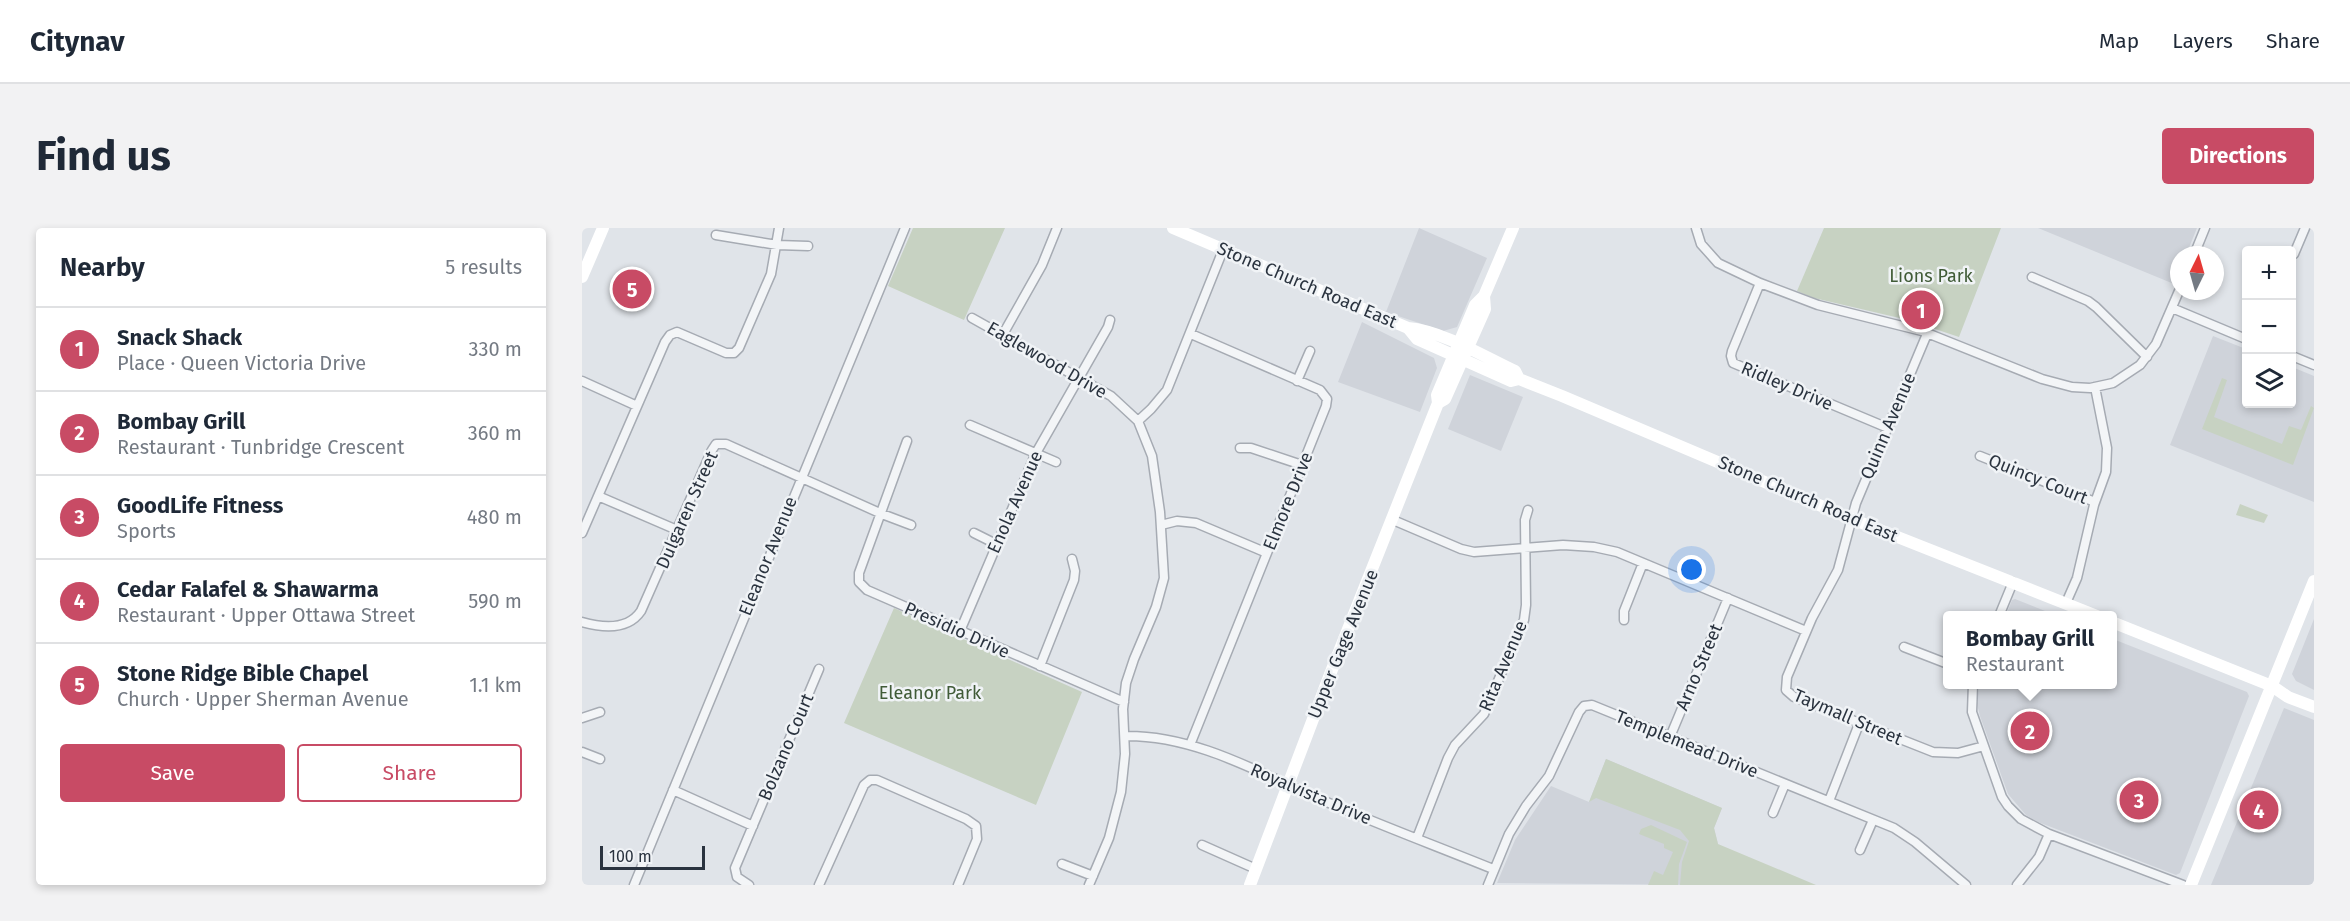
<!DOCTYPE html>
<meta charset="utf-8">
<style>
body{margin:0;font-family:"Fira Sans",sans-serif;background:#f2f2f3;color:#1f2937}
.controls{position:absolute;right:18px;top:18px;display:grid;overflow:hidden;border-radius:6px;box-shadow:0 3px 9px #0003}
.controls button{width:54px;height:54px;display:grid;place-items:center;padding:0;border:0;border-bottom:2px solid #e0e1e3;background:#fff;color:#1f2937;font:30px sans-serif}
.compass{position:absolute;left:1588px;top:18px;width:54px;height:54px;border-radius:50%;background:#fff;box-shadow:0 3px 9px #0003;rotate:5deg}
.scale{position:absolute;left:18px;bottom:15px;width:105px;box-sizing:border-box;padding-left:6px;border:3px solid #2a333f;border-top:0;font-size:16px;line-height:21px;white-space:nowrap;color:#2a333f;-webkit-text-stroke:4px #f0f3f6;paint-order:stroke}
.you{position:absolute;left:1110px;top:342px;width:21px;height:21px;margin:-15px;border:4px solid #fff;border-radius:50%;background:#1a73e8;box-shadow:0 0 0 9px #1a73e833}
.badge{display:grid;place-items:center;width:39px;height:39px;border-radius:50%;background:#c84b65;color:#fff;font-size:20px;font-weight:700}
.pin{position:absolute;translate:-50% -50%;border:3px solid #fff;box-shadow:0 2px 6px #0006}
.popup{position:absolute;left:1361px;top:383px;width:174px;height:78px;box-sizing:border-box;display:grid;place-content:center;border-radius:6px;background:#fff;filter:drop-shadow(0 2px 4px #0005);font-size:20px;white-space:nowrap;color:#747a83}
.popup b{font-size:22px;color:#1f2937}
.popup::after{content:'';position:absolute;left:50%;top:100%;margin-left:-12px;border:12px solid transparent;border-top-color:#fff}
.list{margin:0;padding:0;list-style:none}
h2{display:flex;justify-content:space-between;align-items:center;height:78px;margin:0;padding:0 24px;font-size:26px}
h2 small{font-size:20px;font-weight:400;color:#747a83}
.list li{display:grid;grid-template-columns:39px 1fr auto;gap:18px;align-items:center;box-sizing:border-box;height:84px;padding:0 24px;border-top:2px solid #e0e1e3}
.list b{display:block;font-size:22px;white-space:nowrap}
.list p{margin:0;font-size:20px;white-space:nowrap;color:#747a83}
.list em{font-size:20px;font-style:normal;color:#747a83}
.actions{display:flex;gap:12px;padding:18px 24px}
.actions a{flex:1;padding:14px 0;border:2px solid #c84b65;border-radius:6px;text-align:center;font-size:21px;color:#c84b65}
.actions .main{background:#c84b65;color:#fff}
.icon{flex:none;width:33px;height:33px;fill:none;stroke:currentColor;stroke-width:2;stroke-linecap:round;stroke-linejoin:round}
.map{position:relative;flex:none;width:1732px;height:657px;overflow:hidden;border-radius:6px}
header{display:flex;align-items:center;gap:36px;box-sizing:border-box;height:84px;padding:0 30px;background:#fff;border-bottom:2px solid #e0e1e3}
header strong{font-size:28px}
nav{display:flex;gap:33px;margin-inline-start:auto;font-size:21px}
.intro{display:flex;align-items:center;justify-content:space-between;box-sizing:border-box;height:144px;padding:0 36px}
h1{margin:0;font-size:42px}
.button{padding:15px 27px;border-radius:6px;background:#c84b65;color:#fff;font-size:21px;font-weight:700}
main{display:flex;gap:36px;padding:0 36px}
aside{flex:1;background:#fff;border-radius:6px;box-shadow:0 3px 9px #0003}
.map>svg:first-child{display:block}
.built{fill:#cfd3da}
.green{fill:#c7d2c2}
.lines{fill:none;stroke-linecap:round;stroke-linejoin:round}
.street-casing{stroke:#a6abb3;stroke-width:11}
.street{stroke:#f3f5f7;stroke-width:8}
.secondary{stroke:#fff;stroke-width:12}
.labels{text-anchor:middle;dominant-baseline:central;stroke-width:5;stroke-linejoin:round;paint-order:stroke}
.park-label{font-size:18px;fill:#405b37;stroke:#f0f3f6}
.street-label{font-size:18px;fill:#2a333f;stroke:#f0f3f6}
</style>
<header>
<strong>Citynav</strong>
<nav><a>Map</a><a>Layers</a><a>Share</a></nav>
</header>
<div class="intro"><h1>Find us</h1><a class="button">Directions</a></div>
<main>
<aside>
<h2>Nearby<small>5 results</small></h2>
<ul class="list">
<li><span class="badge">1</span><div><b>Snack Shack</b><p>Place · Queen Victoria Drive</p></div><em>330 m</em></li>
<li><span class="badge">2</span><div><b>Bombay Grill</b><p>Restaurant · Tunbridge Crescent</p></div><em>360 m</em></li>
<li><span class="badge">3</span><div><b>GoodLife Fitness</b><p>Sports</p></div><em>480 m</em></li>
<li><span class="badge">4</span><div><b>Cedar Falafel &amp; Shawarma</b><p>Restaurant · Upper Ottawa Street</p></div><em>590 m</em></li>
<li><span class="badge">5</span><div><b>Stone Ridge Bible Chapel</b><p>Church · Upper Sherman Avenue</p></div><em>1.1 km</em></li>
</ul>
<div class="actions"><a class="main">Save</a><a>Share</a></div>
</aside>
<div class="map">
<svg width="1732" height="657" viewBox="0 0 1732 657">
<rect width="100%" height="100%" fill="#e0e4e9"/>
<!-- built -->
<path class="built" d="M837,0L905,30L875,99L861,103L804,84Z
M1456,0H1615L1604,27H1597V44L1592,56Z
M780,94L852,130L855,140L838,184L756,154Z
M1631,108L1664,121V176H1710V139L1732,148V274L1588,217Z
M888,147L941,169L919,223L866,201Z
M1433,371L1473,387H1424L1430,372Z
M1732,391V462L1714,453L1710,446Z
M1531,411L1665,464L1667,468L1598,645L1594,647L1456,594L1444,587L1426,566L1398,488L1395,476L1397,457L1530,456Z
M1702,480L1732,492V657H1629Z
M1024,531L1140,580L1132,600L1136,616L1117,657L915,655L933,612L969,558L1007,574Z"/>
<!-- green -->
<path class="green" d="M331,0H423L382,92L306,58Z
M1242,0H1419L1377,109L1326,92L1232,70L1215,63Z
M1640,150L1645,152L1632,189L1700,216L1707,198L1719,202L1729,178L1732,180L1711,237L1620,201Z
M1658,276L1686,287L1682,295L1654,287Z
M312,380L500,464L454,577L262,495Z
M1024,531L1140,580L1132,600L1136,616L1234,657H1098L1100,634L1107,613L1098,602L1014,570L1007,574Z
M1069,597L1105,614L1097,636L1096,657H1066L1072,643L1081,647L1091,624L1082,620V616L1057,606L1059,601Z"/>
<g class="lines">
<defs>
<path id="street" d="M1114,0L1119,16L1136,35L1178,55L1236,77L1340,103L1460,151L1490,159L1508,160L1531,155L1558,137L1574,116L1597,63
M134,7L195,17L226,18
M1712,26L1723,0
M1612,27L1623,0
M1450,49L1506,73L1514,79L1565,129
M1178,55L1150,123L1149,128L1151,135L1306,200
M1590,80L1664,111
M390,90L529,168L556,193L570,228L578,284L582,350L574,379L552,431L544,455L541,481L543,526L539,564L527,610L507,657
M1345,106L1274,275L1256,342L1230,390L1205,449L1204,462L1212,469L1351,524L1376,525L1402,518
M420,108L460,37L475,0
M1710,128L1732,137
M0,153L55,178
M715,153L728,123
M556,193L569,181L585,162L641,22
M388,197L474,234
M325,213L277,345V354L285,362L308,372L542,474
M658,220H669L720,237
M1398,228L1513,274
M16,268L95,302
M811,292L879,321L892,324L981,317L1012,319L1035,324L1224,403
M579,297L595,293L614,295L685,325
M0,305L83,114L88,107L95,104L144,125H152L157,120L189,46L197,0
M392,305L414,316
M1484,375L1495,350L1512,277L1524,244L1525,220L1513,159
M1417,388L1431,354
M1042,392V383L1061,335
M0,394C21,400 46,402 59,383L130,222L134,216H144L300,286L329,297
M378,403L454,225L526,99L528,92
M1322,419L1366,436
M458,438L492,352L493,343L490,331
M1391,456L1390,484L1420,569L1426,578L1439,591L1467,606L1601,657
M0,490L18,484
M543,508C618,507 686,550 754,578C806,600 859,620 911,641
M1088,509L1146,370
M608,517L744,178L745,171L738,162L609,106
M0,524L18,531
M91,562L171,598
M1247,573L1277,496
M1191,585L1203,556
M835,610L866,530L873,517L902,486L942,392L944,377L943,292L946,282
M620,617L674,641
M1278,622L1291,592
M480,636L511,648
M52,657L323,0
M167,657L155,649L153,640L237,441
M237,657L282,557L288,552H295L384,591L394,598L395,611L376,657
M906,657L927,606L944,578L967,548L997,484L1002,478L1010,477L1312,600L1333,614L1384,657
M1435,657L1457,629L1467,606"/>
</defs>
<!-- street casing -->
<use href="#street" class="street-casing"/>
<!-- street -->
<use href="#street" class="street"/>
<!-- secondary -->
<path class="secondary" d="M591,0L826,100C860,103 901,128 933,143L937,151
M0,49L21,0
M826,100L835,111L929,153L937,151L980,168L1270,291L1515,388
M856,175L863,171L903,81L902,68
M1530,394L1690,458L1706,469L1732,479
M668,657L747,449L856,175L855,167L893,77L902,68L931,0
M1609,657L1732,353"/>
</g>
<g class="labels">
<!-- park labels -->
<g class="park-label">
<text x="1349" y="48">Lions Park</text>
<text x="348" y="465">Eleanor Park</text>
</g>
<!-- street labels -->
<g class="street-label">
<text transform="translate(725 57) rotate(23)">Stone Church Road East</text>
<text transform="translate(465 132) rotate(30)">Eaglewood Drive</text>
<text transform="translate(1205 158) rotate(23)">Ridley Drive</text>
<text transform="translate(1306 198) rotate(-67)">Quinn Avenue</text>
<text transform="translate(1456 251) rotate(22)">Quincy Court</text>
<text transform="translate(1226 271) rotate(23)">Stone Church Road East</text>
<text transform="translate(706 273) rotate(-68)">Elmore Drive</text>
<text transform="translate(433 274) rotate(-66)">Enola Avenue</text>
<text transform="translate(105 282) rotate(-66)">Dulgaren Street</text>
<text transform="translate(186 328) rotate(-68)">Eleanor Avenue</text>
<text transform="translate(375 402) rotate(24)">Presidio Drive</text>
<text transform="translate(761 416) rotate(-68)">Upper Gage Avenue</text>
<text transform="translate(921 438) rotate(-67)">Rita Avenue</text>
<text transform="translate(1117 439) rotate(-67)">Arno Street</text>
<text transform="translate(1266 489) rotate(23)">Taymall Street</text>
<text transform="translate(1105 516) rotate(22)">Templemead Drive</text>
<text transform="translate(204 519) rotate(-67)">Bolzano Court</text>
<text transform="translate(729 566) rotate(23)">Royalvista Drive</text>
</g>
</g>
</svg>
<div class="controls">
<button>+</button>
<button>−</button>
<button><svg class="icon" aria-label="layers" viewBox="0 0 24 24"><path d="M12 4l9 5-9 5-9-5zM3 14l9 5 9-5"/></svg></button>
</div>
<svg class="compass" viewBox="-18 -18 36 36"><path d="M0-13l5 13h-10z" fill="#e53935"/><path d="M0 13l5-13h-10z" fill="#747a83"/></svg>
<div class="scale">100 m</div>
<div class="you"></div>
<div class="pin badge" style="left:1339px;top:82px">1</div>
<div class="pin badge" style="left:1448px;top:503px">2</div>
<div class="popup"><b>Bombay Grill</b>Restaurant</div>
<div class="pin badge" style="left:1557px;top:572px">3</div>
<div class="pin badge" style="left:1677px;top:582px">4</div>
<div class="pin badge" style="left:50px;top:61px">5</div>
</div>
</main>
